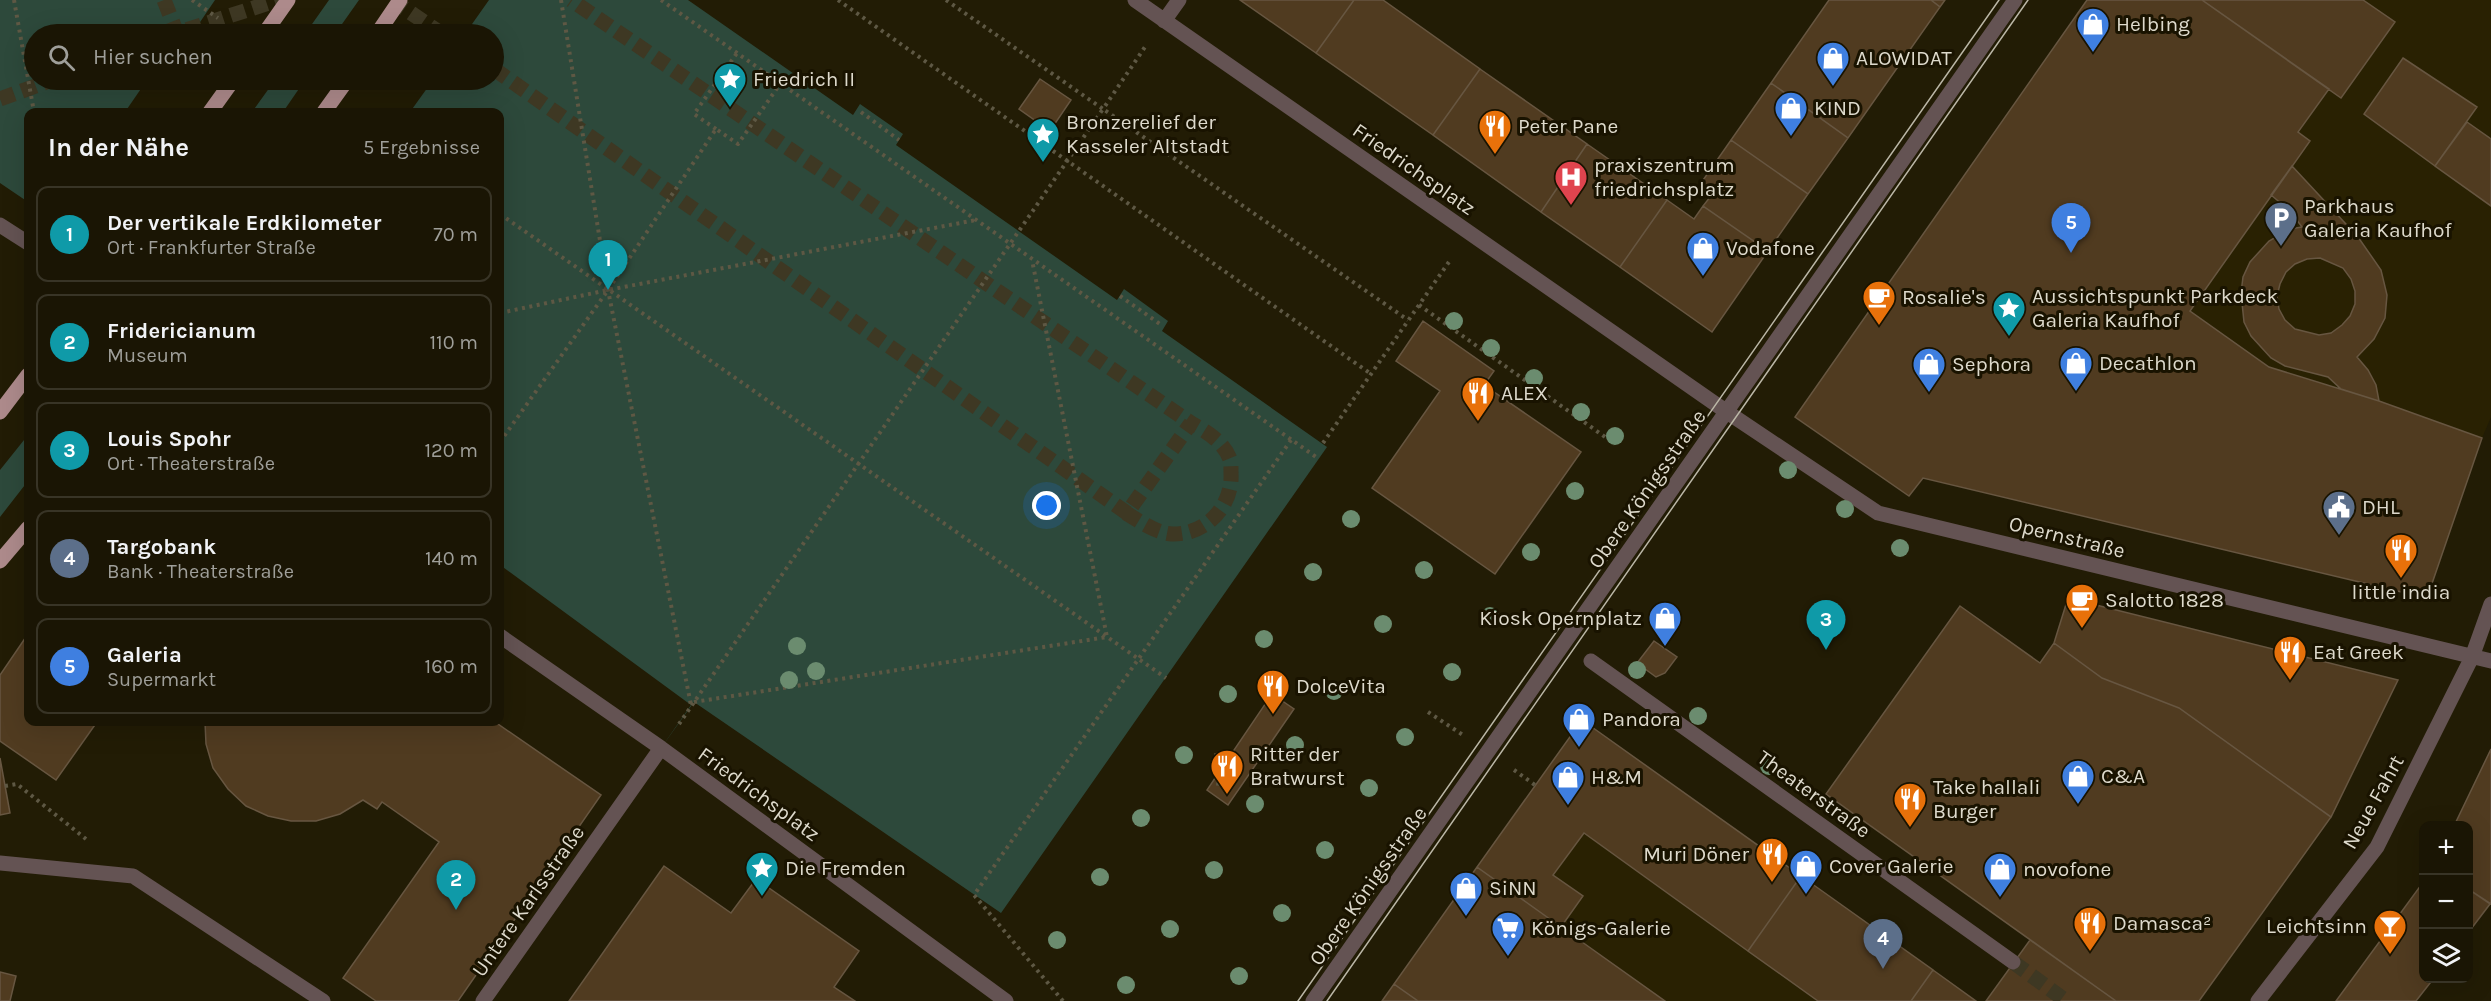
<!DOCTYPE html>
<html lang="de">
<meta charset="utf-8">
<style>
body{margin:0;font-family:Karla,sans-serif;background:#231e0e;color:#f1f3f6}
.controls{position:absolute;right:18px;bottom:18px;display:grid;overflow:hidden;border-radius:12px;box-shadow:0 6px 24px #0002}
.controls button{width:54px;height:54px;display:grid;place-items:center;padding:0;border:0;border-bottom:2px solid #383426;background:#1a1504;color:#f1f3f6;font:30px sans-serif}
.you{position:absolute;left:1047px;top:506px;width:21px;height:21px;margin:-15px;border:4px solid #fff;border-radius:50%;background:#1a73e8;box-shadow:0 0 0 9px #1a73e833}
.badge{display:grid;place-items:center;width:39px;height:39px;border-radius:50%;background:#8abafc;color:#fff;font-size:20px;font-weight:700}
.pin{position:absolute;translate:-50% -50px;filter:drop-shadow(0 2px 3px #0008)}
.pin::after{content:'';position:absolute;top:32px;width:21px;height:18px;background:inherit;clip-path:polygon(0 0,100% 0,50% 100%)}
.list{margin:0;padding:0;list-style:none}
h2{display:flex;justify-content:space-between;align-items:center;height:78px;margin:0;padding:0 24px;font-size:26px}
h2 small{font-size:20px;font-weight:400;color:#9f9f9a}
.list li{display:grid;grid-template-columns:39px 1fr auto;gap:18px;align-items:center;box-sizing:border-box;height:96px;margin:0 12px 12px;padding:0 12px;border:2px solid #383426;border-radius:12px}
.list b{display:block;font-size:22px;white-space:nowrap}
.list p{margin:0;font-size:20px;white-space:nowrap;color:#9f9f9a}
.list em{font-size:20px;font-style:normal;color:#9f9f9a}
.icon{flex:none;width:33px;height:33px;fill:none;stroke:currentColor;stroke-width:2;stroke-linecap:round;stroke-linejoin:round}
.map{position:relative;flex:none;width:2491px;height:1001px;overflow:hidden}
.search{position:absolute;background:#1a1504;box-shadow:0 6px 24px #0002;left:24px;top:24px;width:480px;height:66px;display:flex;align-items:center;gap:15px;box-sizing:border-box;padding:0 21px;border-radius:33px;color:#9f9f9a;font-size:22px}
.panel{position:absolute;background:#1a1504;box-shadow:0 6px 24px #0002;left:24px;top:108px;width:480px;height:618px;border-radius:12px}
.map>svg:first-child{display:block}
.built{fill:#292102}
.green{fill:#2d493b}
.building{fill:#503b20;stroke:#675641;stroke-width:1.5;fill-rule:evenodd}
.lines{fill:none;stroke-linecap:round;stroke-linejoin:round}
.minor-tunnel{stroke:#3e3823;stroke-width:15;stroke-dasharray:15 8;stroke-linecap:butt}
.path{stroke:#5e5844;stroke-width:4;stroke-dasharray:3 4.5;stroke-linecap:butt}
.minor{stroke:#645353;stroke-width:15}
.major{stroke:#ad8a8b;stroke-width:15}
.tram{stroke:#bbb7a7;stroke-width:1.5}
.tree{fill:#6b8c6f}
.labels{text-anchor:middle;dominant-baseline:central;stroke-width:6;stroke-linejoin:round;paint-order:stroke}
.poi-label{font-size:21px;fill:#dedacc;stroke:#191300;text-anchor:start}
.street-label{font-size:21px;fill:#dedacc;stroke:#191300}
</style>
<div class="map">
<svg width="2491" height="1001" viewBox="0 0 2491 1001">
<rect width="100%" height="100%" fill="#221c05"/>
<!-- built -->
<path class="built" d="M2088,0H2491V417L2482,438L2427,598L1923,478L1909,496L1796,417Z
M1582,720L1976,1001H1383Z"/>
<!-- green -->
<path class="green" d="M0,0H215L192,34H34V80H147L125,112H28V202L0,183Z
M329,0H359L335,34H305Z
M489,0H688L853,115L860,104L903,134L896,145L1117,300L1124,289L1168,321L1162,331L1327,447L1001,913L694,702L661,748L691,705L500,565V112H410L433,80H494V34H465Z
M275,80H305L283,112H252Z
M28,435V481L0,517V470Z"/>
<!-- building -->
<path class="building" d="M1240,0H1354L1316,53Z
M1354,0H1383L1480,69L1433,135L1316,53Z
M1829,0H1931L1940,7L1848,138L1771,83Z
M1931,0H1945L1940,7Z
M2087,0H2202L2329,89L2298,132L2310,141L2190,311L2269,367L2379,401L2482,438L2427,598L1923,478L1909,496L1795,417Z
M2202,0H2363L2395,22L2341,98Z
M2403,58L2477,107L2435,166L2364,114Z
M1480,69L1587,144L1541,212L1433,135Z
M1040,79L1071,100L1050,131L1019,109Z
M1771,83L1848,138L1808,194L1731,140Z
M2467,122L2491,139V206L2435,166Z
M1731,140L1808,194L1768,251L1703,206L1714,192L1701,183Z
M1587,144L1667,200L1620,267L1541,212Z
M2292,166L2358,237L2381,270L2387,295L2385,318L2374,339L2357,357L2368,370L2376,385L2379,401L2341,389L2328,377L2285,366L2271,358L2251,336L2244,322L2241,293L2243,277L2250,262L2269,241L2290,229L2302,227L2290,211L2271,195ZM2320,258L2343,268L2351,279L2355,291V304L2350,316L2342,325L2331,333L2319,335L2295,329L2285,320L2279,309L2277,296L2280,284L2286,272L2295,264L2307,259Z
M1667,200L1694,219L1703,206L1768,251L1712,332L1620,267Z
M1423,321L1494,371L1484,385L1581,452L1495,574L1372,488L1440,391L1396,361Z
M2068,598L2398,680L2331,817L2179,708L2102,678L2054,643Z
M1960,606L2040,663L2054,643L2102,678L2179,708L2331,817L2199,1001H2116L1826,794Z
M28,634V722H97L56,780L0,741V675Z
M1654,641L1677,657L1665,673L1656,677L1637,663Z
M1272,694L1294,709L1228,805L1207,790Z
M1582,720L1801,876L1748,951L1584,833L1553,875L1583,896L1561,927L1477,867Z
M205,722H495L601,795L458,1001H376L343,978L439,842L382,802L377,809L363,800L340,814L316,821H291L268,816L246,806L228,789L213,768L206,744Z
M2491,749V904L2468,889V826H2454Z
M0,758L10,813L0,815Z
M664,866L731,913L756,879L859,951L834,987L855,1001H569Z
M1477,867L1561,927L1665,1001H1418L1394,984Z
M1801,876L1933,970L1911,1001H1818L1748,951Z
M2424,881V978H2434L2416,1001H2336Z
M2468,889L2490,904L2468,933Z
M2030,940L2116,1001H1986Z
M1933,970L1976,1001H1911Z
M0,972L16,976L10,1001H0Z
M1394,984L1418,1001H1382Z"/>
<g class="lines">
<!-- minor-tunnel -->
<path class="minor-tunnel" d="M164,0L177,33L278,0
M392,0L442,34
M494,69L1127,513L1191,423L571,0
M0,99L52,80
M1126,513C1139,521 1156,533 1172,534C1206,535 1233,506 1231,473C1231,469 1231,463 1230,459C1223,441 1207,432 1191,423
M2013,962L2066,1001"/>
<!-- path -->
<path class="path" d="M14,0L34,112
M192,0L218,18
M561,0L608,290L691,705
M661,0L1319,459
M838,0L1371,374
M946,0L1103,109L1147,44
M861,112L899,140
M716,129L694,114L737,53
M500,214L1166,678
M1120,296L1160,324
M1419,305L1615,444
M500,313L608,290L976,220
M500,442L608,290L716,129L738,144L780,84
M1323,443L1451,259
M694,702L1107,637L1032,260
M1428,712L1463,735
M679,724L1103,109L1408,320
M1216,753L1219,766L1218,787
M1514,770L1535,785
M5,786L17,784L86,839
M1063,1001L974,895L1291,440"/>
<!-- minor -->
<path class="minor" d="M1135,0L1727,412L1878,513L2491,661
M1164,21L1179,0
M0,225L28,243
M500,636L661,748L1006,1001
M1591,661L2013,962
M0,863L133,876L323,1001
M483,1001L661,748
M1313,1001L2015,0
M2258,1001L2377,847L2472,657L2491,604"/>
<!-- major -->
<path class="major" d="M264,34L288,0
M377,34L400,0
M210,112L233,80
M324,112L347,80
M0,412L28,375
M0,561L28,528"/>
<!-- tram -->
<path class="tram" d="M1298,1001L1999,0
M1327,1001L2028,0"/>
</g>
<!-- trees -->
<g class="tree">
<circle cx="1454" cy="321" r="9"/>
<circle cx="1491" cy="348" r="9"/>
<circle cx="1534" cy="378" r="9"/>
<circle cx="1581" cy="412" r="9"/>
<circle cx="1615" cy="436" r="9"/>
<circle cx="1788" cy="470" r="9"/>
<circle cx="1575" cy="491" r="9"/>
<circle cx="1845" cy="509" r="9"/>
<circle cx="1351" cy="519" r="9"/>
<circle cx="1900" cy="548" r="9"/>
<circle cx="1531" cy="552" r="9"/>
<circle cx="1424" cy="570" r="9"/>
<circle cx="1313" cy="572" r="9"/>
<circle cx="1490" cy="616" r="9"/>
<circle cx="1383" cy="624" r="9"/>
<circle cx="1264" cy="639" r="9"/>
<circle cx="797" cy="646" r="9"/>
<circle cx="1637" cy="670" r="9"/>
<circle cx="816" cy="671" r="9"/>
<circle cx="1452" cy="672" r="9"/>
<circle cx="789" cy="680" r="9"/>
<circle cx="1334" cy="691" r="9"/>
<circle cx="1228" cy="694" r="9"/>
<circle cx="1698" cy="716" r="9"/>
<circle cx="1405" cy="737" r="9"/>
<circle cx="1295" cy="745" r="9"/>
<circle cx="1184" cy="755" r="9"/>
<circle cx="1769" cy="766" r="9"/>
<circle cx="1369" cy="788" r="9"/>
<circle cx="1255" cy="804" r="9"/>
<circle cx="1141" cy="818" r="9"/>
<circle cx="1325" cy="850" r="9"/>
<circle cx="1214" cy="870" r="9"/>
<circle cx="1100" cy="877" r="9"/>
<circle cx="1282" cy="913" r="9"/>
<circle cx="1170" cy="929" r="9"/>
<circle cx="1057" cy="940" r="9"/>
<circle cx="1239" cy="976" r="9"/>
<circle cx="1126" cy="985" r="9"/>
</g>
<!-- icons -->
<defs>
<symbol id="shop-pin" viewBox="-11 -11 22 30"><path d="M0 17L-7.5 6A9.5 9.5 0 1 1 7.5 6Z" fill="#3f7fe0" stroke="#191300"/><path d="M-5-2.5h2.3a2.7 3.5 0 0 1 5.4 0H5L5.5 6h-11ZM-1.5-2.5h3a1.5 2.3 0 0 0-3 0Z" fill="#fff"/></symbol>
<symbol id="sight-pin" viewBox="-11 -11 22 30"><path d="M0 17L-7.5 6A9.5 9.5 0 1 1 7.5 6Z" fill="#0f9aa8" stroke="#191300"/><path d="M0-6L1.8-2.2L6-1.7L2.9 1.2L3.7 5.4L0 3.3L-3.7 5.4L-2.9 1.2L-6-1.7L-1.8-2.2Z" fill="#fff"/></symbol>
<symbol id="restaurant-pin" viewBox="-11 -11 22 30"><path d="M0 17L-7.5 6A9.5 9.5 0 1 1 7.5 6Z" fill="#e8710a" stroke="#191300"/><path d="M-5-6h1v4h1v-4h1v4h1v-4h1v5L-1.5 .5V6h-2V.5L-5-1ZM5-6V6H3V1.5H1.5Q1.5-4 5-6Z" fill="#fff"/></symbol>
<symbol id="hospital-pin" viewBox="-11 -11 22 30"><path d="M0 17L-7.5 6A9.5 9.5 0 1 1 7.5 6Z" fill="#e0444e" stroke="#191300"/><path d="M-5-5h3v3.5h4V-5h3V5h-3V1.5h-4V5h-3Z" fill="#fff"/></symbol>
<symbol id="parking-pin" viewBox="-11 -11 22 30"><path d="M0 17L-7.5 6A9.5 9.5 0 1 1 7.5 6Z" fill="#5c6f8a" stroke="#191300"/><path d="M-3.5-5.5H1a3.5 3.5 0 0 1 0 7H-1V5.5H-3.5ZM-1-3.4V-.6H.8a1.4 1.4 0 0 0 0-2.8Z" fill="#fff"/></symbol>
<symbol id="cafe-pin" viewBox="-11 -11 22 30"><path d="M0 17L-7.5 6A9.5 9.5 0 1 1 7.5 6Z" fill="#e8710a" stroke="#191300"/><path d="M-5.5-4.5H6V0H3Q3 3.5 0 3.5H-2.5Q-5.5 3.5-5.5 0ZM3-3.2v2h1.7v-2ZM-6 4.5H4V6H-6Z" fill="#fff"/></symbol>
<symbol id="civic-pin" viewBox="-11 -11 22 30"><path d="M0 17L-7.5 6A9.5 9.5 0 1 1 7.5 6Z" fill="#5c6f8a" stroke="#191300"/><path d="M-.6-6.5H3V-4.5H.6V-3L4-1V1h2V6H-6V1h2V-1L-.6-3ZM-1.2 2.5V6h2.4V2.5Z" fill="#fff"/></symbol>
<symbol id="bar-pin" viewBox="-11 -11 22 30"><path d="M0 17L-7.5 6A9.5 9.5 0 1 1 7.5 6Z" fill="#e8710a" stroke="#191300"/><path d="M-6-5H6L.8 .8V4.5H3.5V6h-7V4.5H-.8V.8Z" fill="#fff"/></symbol>
<symbol id="supermarket-pin" viewBox="-11 -11 22 30"><path d="M0 17L-7.5 6A9.5 9.5 0 1 1 7.5 6Z" fill="#3f7fe0" stroke="#191300"/><path d="M-6-5.5h2.5l.6 2H6L4.5 2H-2.5L-4.4-4H-6ZM-1.5 3.2a1.3 1.3 0 1 0 .1 0ZM3 3.2a1.3 1.3 0 1 0 .1 0Z" fill="#fff"/></symbol>
</defs>
<g fill-rule="evenodd">
<use href="#shop-pin" x="2074" y="5" width="38" height="52"/>
<use href="#shop-pin" x="1814" y="39" width="38" height="52"/>
<use href="#sight-pin" x="711" y="60" width="38" height="52"/>
<use href="#shop-pin" x="1772" y="89" width="38" height="52"/>
<use href="#restaurant-pin" x="1476" y="107" width="38" height="52"/>
<use href="#sight-pin" x="1024" y="115" width="38" height="52"/>
<use href="#hospital-pin" x="1552" y="158" width="38" height="52"/>
<use href="#parking-pin" x="2262" y="199" width="38" height="52"/>
<use href="#shop-pin" x="1684" y="229" width="38" height="52"/>
<use href="#cafe-pin" x="1860" y="278" width="38" height="52"/>
<use href="#sight-pin" x="1990" y="289" width="38" height="52"/>
<use href="#shop-pin" x="2057" y="344" width="38" height="52"/>
<use href="#shop-pin" x="1910" y="345" width="38" height="52"/>
<use href="#restaurant-pin" x="1459" y="374" width="38" height="52"/>
<use href="#civic-pin" x="2320" y="488" width="38" height="52"/>
<use href="#restaurant-pin" x="2382" y="531" width="38" height="52"/>
<use href="#cafe-pin" x="2063" y="581" width="38" height="52"/>
<use href="#shop-pin" x="1646" y="599" width="38" height="52"/>
<use href="#restaurant-pin" x="2271" y="633" width="38" height="52"/>
<use href="#restaurant-pin" x="1254" y="667" width="38" height="52"/>
<use href="#shop-pin" x="1560" y="700" width="38" height="52"/>
<use href="#restaurant-pin" x="1208" y="747" width="38" height="52"/>
<use href="#shop-pin" x="2059" y="757" width="38" height="52"/>
<use href="#shop-pin" x="1549" y="758" width="38" height="52"/>
<use href="#restaurant-pin" x="1891" y="780" width="38" height="52"/>
<use href="#restaurant-pin" x="1753" y="835" width="38" height="52"/>
<use href="#shop-pin" x="1787" y="847" width="38" height="52"/>
<use href="#sight-pin" x="743" y="849" width="38" height="52"/>
<use href="#shop-pin" x="1981" y="850" width="38" height="52"/>
<use href="#shop-pin" x="1447" y="869" width="38" height="52"/>
<use href="#restaurant-pin" x="2071" y="904" width="38" height="52"/>
<use href="#bar-pin" x="2371" y="907" width="38" height="52"/>
<use href="#supermarket-pin" x="1489" y="909" width="38" height="52"/>
</g>
<g class="labels">
<!-- poi labels -->
<g class="poi-label">
<text x="2116" y="24">Helbing</text>
<text x="1856" y="58">ALOWIDAT</text>
<text x="753" y="79">Friedrich II</text>
<text x="1814" y="108">KIND</text>
<text x="1066" y="122">Bronzerelief der<tspan x="1066" dy="24">Kasseler Altstadt</tspan></text>
<text x="1518" y="126">Peter Pane</text>
<text x="1594" y="165">praxiszentrum<tspan x="1594" dy="24">friedrichsplatz</tspan></text>
<text x="2304" y="206">Parkhaus<tspan x="2304" dy="24">Galeria Kaufhof</tspan></text>
<text x="1726" y="248">Vodafone</text>
<text x="2032" y="296">Aussichtspunkt Parkdeck<tspan x="2032" dy="24">Galeria Kaufhof</tspan></text>
<text x="1902" y="297">Rosalie's</text>
<text x="2099" y="363">Decathlon</text>
<text x="1952" y="364">Sephora</text>
<text x="1501" y="393">ALEX</text>
<text x="2362" y="507">DHL</text>
<text x="2401" y="592" text-anchor="middle">little india</text>
<text x="2105" y="600">Salotto 1828</text>
<text x="1642" y="618" text-anchor="end">Kiosk Opernplatz</text>
<text x="2313" y="652">Eat Greek</text>
<text x="1296" y="686">DolceVita</text>
<text x="1602" y="719">Pandora</text>
<text x="1250" y="754">Ritter der<tspan x="1250" dy="24">Bratwurst</tspan></text>
<text x="2101" y="776">C&amp;A</text>
<text x="1591" y="777">H&amp;M</text>
<text x="1933" y="787">Take hallali<tspan x="1933" dy="24">Burger</tspan></text>
<text x="1749" y="854" text-anchor="end">Muri Döner</text>
<text x="1829" y="866">Cover Galerie</text>
<text x="785" y="868">Die Fremden</text>
<text x="2023" y="869">novofone</text>
<text x="1489" y="888">SiNN</text>
<text x="2113" y="923">Damasca²</text>
<text x="2367" y="926" text-anchor="end">Leichtsinn</text>
<text x="1531" y="928">Königs-Galerie</text>
</g>
<!-- street labels -->
<g class="street-label">
<text transform="translate(1414 169) rotate(35)">Friedrichsplatz</text>
<text transform="translate(1647 489) rotate(-55)">Obere Königsstraße</text>
<text transform="translate(2067 537) rotate(14)">Opernstraße</text>
<text transform="translate(759 794) rotate(36)">Friedrichsplatz</text>
<text transform="translate(1814 794) rotate(36)">Theaterstraße</text>
<text transform="translate(2373 802) rotate(-61)">Neue Fahrt</text>
<text transform="translate(1368 886) rotate(-55)">Obere Königsstraße</text>
<text transform="translate(528 901) rotate(-55)">Untere Karlsstraße</text>
</g>
</g>
</svg>
<div class="controls">
<button>+</button>
<button>−</button>
<button><svg class="icon" aria-label="layers" viewBox="0 0 24 24"><path d="M12 4l9 5-9 5-9-5zM3 14l9 5 9-5"/></svg></button>
</div>
<div class="you"></div>
<div class="pin badge" style="left:608px;top:290px;background:#0f9aa8">1</div>
<div class="pin badge" style="left:456px;top:910px;background:#0f9aa8">2</div>
<div class="pin badge" style="left:1826px;top:650px;background:#0f9aa8">3</div>
<div class="pin badge" style="left:1883px;top:969px;background:#5c6f8a">4</div>
<div class="pin badge" style="left:2071px;top:253px;background:#3f7fe0">5</div>
<div class="search"><svg class="icon" aria-label="search" viewBox="0 0 24 24"><circle cx="10" cy="10" r="6"/><path d="M15 15l6 6"/></svg>Hier suchen</div>
<section class="panel">
<h2>In der Nähe<small>5 Ergebnisse</small></h2>
<ul class="list">
<li><span class="badge" style="background:#0f9aa8">1</span><div><b>Der vertikale Erdkilometer</b><p>Ort · Frankfurter Straße</p></div><em>70 m</em></li>
<li><span class="badge" style="background:#0f9aa8">2</span><div><b>Fridericianum</b><p>Museum</p></div><em>110 m</em></li>
<li><span class="badge" style="background:#0f9aa8">3</span><div><b>Louis Spohr</b><p>Ort · Theaterstraße</p></div><em>120 m</em></li>
<li><span class="badge" style="background:#5c6f8a">4</span><div><b>Targobank</b><p>Bank · Theaterstraße</p></div><em>140 m</em></li>
<li><span class="badge" style="background:#3f7fe0">5</span><div><b>Galeria</b><p>Supermarkt</p></div><em>160 m</em></li>
</ul>
</section>
</div>
